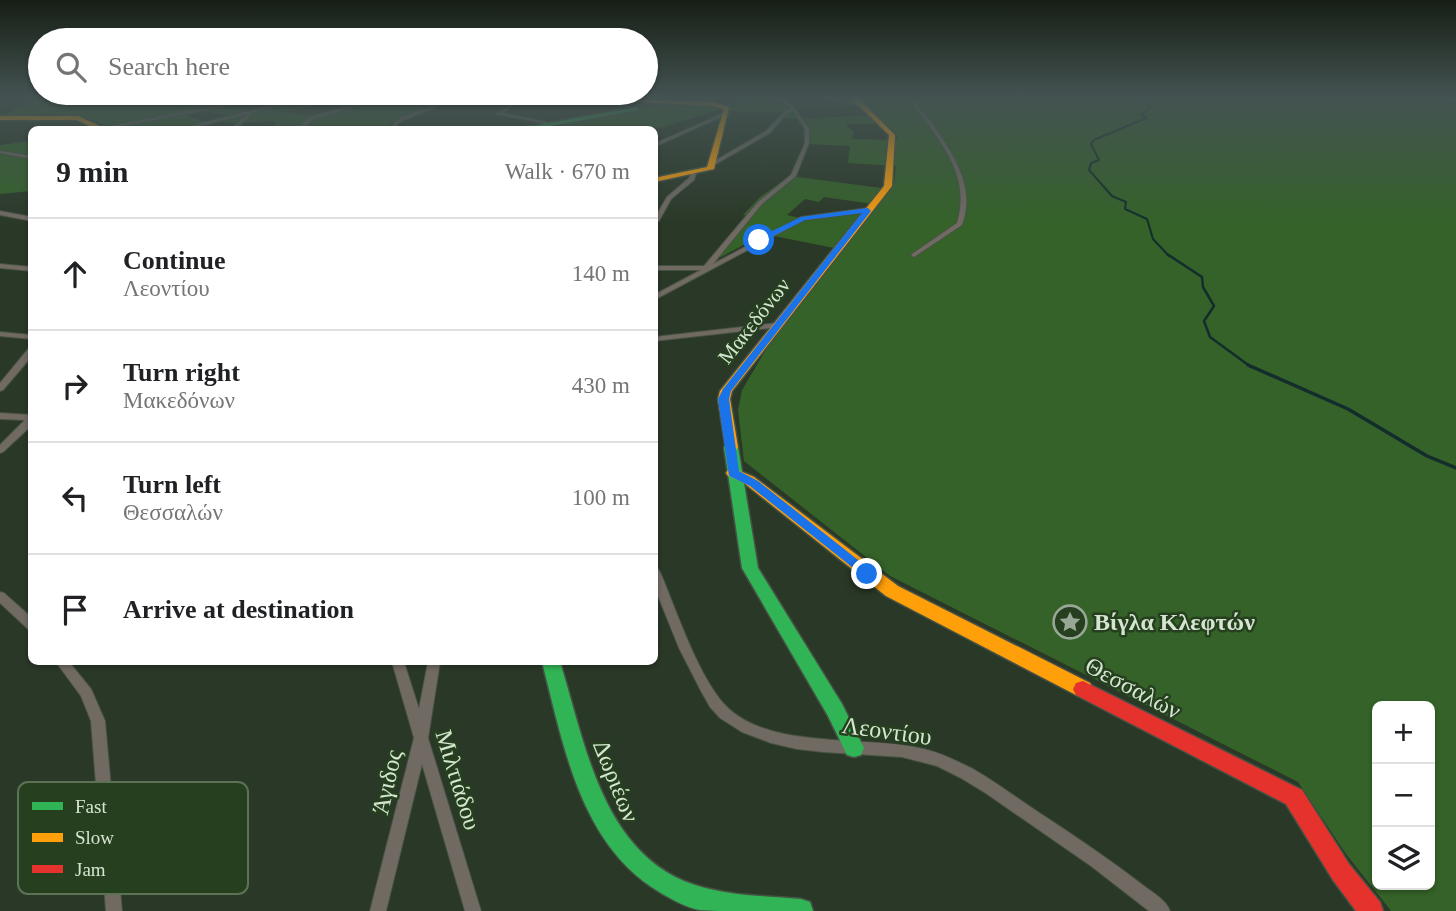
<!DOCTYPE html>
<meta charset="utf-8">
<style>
body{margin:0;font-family:"Times New Roman",serif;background:#f2f2f2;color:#202124}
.controls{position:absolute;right:21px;bottom:21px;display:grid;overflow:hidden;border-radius:10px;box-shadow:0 2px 5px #0004}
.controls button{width:63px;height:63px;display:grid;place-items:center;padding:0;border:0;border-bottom:2px solid #e0e0e0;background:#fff;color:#202124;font:35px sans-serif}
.stop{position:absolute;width:21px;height:21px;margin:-16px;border:5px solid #1a73e8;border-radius:50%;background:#fff}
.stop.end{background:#1a73e8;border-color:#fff;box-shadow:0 2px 7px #0008}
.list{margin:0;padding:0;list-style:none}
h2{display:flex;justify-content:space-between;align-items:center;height:91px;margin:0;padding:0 28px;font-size:30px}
h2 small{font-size:23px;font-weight:400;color:#757577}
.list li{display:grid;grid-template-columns:46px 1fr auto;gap:21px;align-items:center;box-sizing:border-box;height:112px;padding:0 28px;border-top:2px solid #e0e0e0}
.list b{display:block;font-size:26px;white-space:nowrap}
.list p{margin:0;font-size:23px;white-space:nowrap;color:#757577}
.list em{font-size:23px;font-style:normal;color:#757577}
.icon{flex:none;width:38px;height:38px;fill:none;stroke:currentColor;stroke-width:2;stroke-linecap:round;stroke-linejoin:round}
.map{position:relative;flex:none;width:1456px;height:911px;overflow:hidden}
.search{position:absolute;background:#fff;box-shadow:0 2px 5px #0004;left:28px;top:28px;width:630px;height:77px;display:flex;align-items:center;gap:18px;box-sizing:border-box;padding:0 24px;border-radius:38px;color:#757577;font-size:26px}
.panel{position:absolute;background:#fff;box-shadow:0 2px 5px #0004;left:28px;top:126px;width:630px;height:539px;border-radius:10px}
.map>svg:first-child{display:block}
.green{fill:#346228;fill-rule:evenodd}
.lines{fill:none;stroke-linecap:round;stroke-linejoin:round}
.stream-far2{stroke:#132d2c;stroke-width:2}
.stream-far1{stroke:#132d2c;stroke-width:2.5}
.stream{stroke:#132d2c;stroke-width:3.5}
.street-casing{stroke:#465244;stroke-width:2}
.fast-casing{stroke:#465244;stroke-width:3}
.slow-casing{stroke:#465244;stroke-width:3}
.jam-casing{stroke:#465244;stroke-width:3}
.street{fill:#716a63;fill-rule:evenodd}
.fast{fill:#30b455;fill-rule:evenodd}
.slow{fill:#ff9f0a;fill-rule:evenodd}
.jam{fill:#e5322d;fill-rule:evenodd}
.route{fill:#1a73e8}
.labels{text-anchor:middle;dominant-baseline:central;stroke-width:5;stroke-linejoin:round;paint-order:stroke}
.street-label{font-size:21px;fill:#d5e5d1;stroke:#26401f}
.near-poi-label{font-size:24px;font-weight:bold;fill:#d5e5d1;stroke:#26401f;text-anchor:start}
.near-street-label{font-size:24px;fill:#d5e5d1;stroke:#26401f}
.key{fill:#26401f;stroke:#5b7254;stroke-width:2}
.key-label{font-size:19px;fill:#d5e5d1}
</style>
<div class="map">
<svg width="1456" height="911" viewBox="0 0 1456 911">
<rect width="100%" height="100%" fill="#2a3827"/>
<!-- green -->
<path class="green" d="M39,98H260L231,105L253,112L303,98H324L364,104L385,99L430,107L397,119L389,126L357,130L274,129L275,121L231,123L216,121L229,116L209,111L186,115L207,123L194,127L200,130L86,129L105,125C74,109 34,115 0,116ZM328,103L346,108L316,116L282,112Z
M754,98H779L800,119L875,115L869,108L830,98H1456V911H1391L1346,854L1298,782L890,576L744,461L738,410L742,390L777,331L839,249L764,234L721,257L717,256L753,216L743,215L760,197L790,176L889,189L894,183L896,166L848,163L850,146L810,144L811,139H803L804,128L800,119L785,118L788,112L726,111L725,107L664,127L643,129L519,130C570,120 623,108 674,104C702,102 728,110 754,98ZM845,124H886L898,136L896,140L852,139L854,132ZM824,197L873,204L868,211L809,220L787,215L805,199L819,202ZM1377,706H1430V885H1377Z
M31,141V191L0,194V145Z"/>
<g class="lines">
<!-- stream-far2 -->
<path class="stream-far2" d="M1135,98L1151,107L1141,115L1146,118L1094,140L1091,144L1099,160L1091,163L1089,170L1112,196L1126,202L1125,209L1147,219L1153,239L1169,256
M1424,98L1456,104"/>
<!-- stream-far1 -->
<path class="stream-far1" d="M1167,254L1202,277L1203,287L1214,306L1204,321L1210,337L1251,367"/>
<!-- stream -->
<path class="stream" d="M1248,365L1348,409L1427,456L1456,468"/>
<defs>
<path id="street" d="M255,98H266L102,130H90Z
M300,98H309L185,130H175Z
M378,98H386L313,119L302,130H297L309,117Z
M452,98H459L404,120L397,124V130H393V124L400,118Z
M521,98H526L502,113L546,122L548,124L496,114Z
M763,98L781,100L779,98H784L795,109L809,129V143L796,176L762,204L713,264L801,217L868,208L871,210L868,212L804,220L654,300V295L701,270H654V266H704L758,202L791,175L805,143V129L793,111L788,112L770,133L716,164L711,163L766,131L786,110L791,109L784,103Z
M826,98H835L865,106L863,107Z
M911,98H915C916,102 917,106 919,109C922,113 927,116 930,120C951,152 977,185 962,225L914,257L911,255L912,254L957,223C969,181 949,154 926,121C918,110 916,113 911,98Z
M726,112L730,113L654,147V144Z
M248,114L252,115L234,130H229Z
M0,151L32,156V159L0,153Z
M691,173L696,174L694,180L671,199L659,221H655L654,219L667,197L689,178Z
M0,211L32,217V221L0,215Z
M0,264L32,267V271L0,268Z
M777,323L781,325L780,327L654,341V337Z
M0,332L32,335V339L0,336Z
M29,348H32V356L3,390L0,391V383Z
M0,413L32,415V425L3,452L0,453V445L25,420L0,419Z
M654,568L658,569L660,572C676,609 700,683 729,709C775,750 865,735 924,749C941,753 957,761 973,769C994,781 1014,796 1035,810C1072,834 1109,859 1144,886C1153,893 1166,900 1170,911H1149L1091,866L987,794L961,778L937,766L902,757L823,752L797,749L771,743L742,732L720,718L710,707L701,691L679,648L654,586Z
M0,592L4,593L32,618V631L28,629L0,603Z
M56,662H69L91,689L105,721L122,911H106L91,721L81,696Z
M392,662H404L419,709L428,662H440L428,738L481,911H465L422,764L386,911H370L414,738Z"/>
<path id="fast" d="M637,107L639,110L528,130H511Z
M731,443L738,447L758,568L842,704L864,748L861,755L854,757L847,755L828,716L742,568L724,447Z
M542,662H560C585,742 602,855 695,885C729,896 766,896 801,899L810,902L813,911C788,911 763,911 738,911C726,911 712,911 700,910C687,908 673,900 661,893C580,846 564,746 542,662Z"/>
<path id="slow" d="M573,98L711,102L729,107L714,169L654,182V178L707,167L724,109L711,106Z
M851,98H858L895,135L892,186L732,391L730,399L738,447L736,450H726L718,399L720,391L884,186L889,135Z
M0,116H78L108,130H98L77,120H0Z
M733,468L754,477L898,586L1090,683L1093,689L1090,695L1083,697L1076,695L886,596L744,483L728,476L726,473L728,470Z"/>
<path id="jam" d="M1083,681L1302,790L1349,864L1380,902L1383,911H1356L1333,880L1286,804L1076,695L1073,689L1076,683Z"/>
</defs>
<!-- street casing -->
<use href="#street" class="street-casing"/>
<!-- fast casing -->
<use href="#fast" class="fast-casing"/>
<!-- slow casing -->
<use href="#slow" class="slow-casing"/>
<!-- jam casing -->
<use href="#jam" class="jam-casing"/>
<!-- street -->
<use href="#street" class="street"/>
<!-- fast -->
<use href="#fast" class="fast"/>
<!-- slow -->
<use href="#slow" class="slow"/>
<!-- jam -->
<use href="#jam" class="jam"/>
</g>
<!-- sky -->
<linearGradient id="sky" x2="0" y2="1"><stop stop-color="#171f15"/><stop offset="0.43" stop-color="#445352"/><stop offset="1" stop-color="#445352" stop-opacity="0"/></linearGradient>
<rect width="1456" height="226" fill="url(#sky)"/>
<!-- route -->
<path class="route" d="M868,208L871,211L731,391L729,399L739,471L758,481L872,571L874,574L867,579L750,486L729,476L718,399L723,389L862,213L805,220L761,242H756V239L801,217Z"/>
<!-- icons -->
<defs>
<symbol id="sight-ring" viewBox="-11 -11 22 22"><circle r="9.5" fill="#26401f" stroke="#99a896" stroke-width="1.5"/><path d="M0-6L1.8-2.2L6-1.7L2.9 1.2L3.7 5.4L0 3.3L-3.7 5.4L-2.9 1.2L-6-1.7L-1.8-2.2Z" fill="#99a896"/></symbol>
</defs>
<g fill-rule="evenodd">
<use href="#sight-ring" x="1051" y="603" width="38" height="38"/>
</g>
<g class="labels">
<!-- street labels -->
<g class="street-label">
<text transform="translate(754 321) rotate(-52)">Μακεδόνων</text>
</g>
<!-- near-poi labels -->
<g class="near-poi-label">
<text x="1094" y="622">Βίγλα Κλεφτών</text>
</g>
<!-- near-street labels -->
<g class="near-street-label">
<text transform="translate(1133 688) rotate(28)">Θεσσαλών</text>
<text transform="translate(887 731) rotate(8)">Λεοντίου</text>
<text transform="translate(458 780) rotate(73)">Μιλτιάδου</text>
<text transform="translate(616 781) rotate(68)">Δωριέων</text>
<text transform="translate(387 782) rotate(-77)">Άγιδος</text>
</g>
</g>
<!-- legend -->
<rect x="18" y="782" width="230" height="112" rx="10" class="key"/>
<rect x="32" y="802" width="31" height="8" fill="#30b455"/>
<rect x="32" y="833" width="31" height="9" fill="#ff9f0a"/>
<rect x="32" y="865" width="31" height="8" fill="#e5322d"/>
<g class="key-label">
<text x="75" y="813">Fast</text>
<text x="75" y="844">Slow</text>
<text x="75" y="876">Jam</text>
</g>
</svg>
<div class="controls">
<button>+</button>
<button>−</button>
<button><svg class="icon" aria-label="layers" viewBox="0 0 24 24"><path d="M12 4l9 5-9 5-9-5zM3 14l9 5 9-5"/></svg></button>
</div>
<div class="stop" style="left:759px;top:240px"></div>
<div class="stop end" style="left:867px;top:574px"></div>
<div class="search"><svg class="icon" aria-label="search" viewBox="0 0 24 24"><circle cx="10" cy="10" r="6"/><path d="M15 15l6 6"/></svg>Search here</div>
<section class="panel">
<h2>9 min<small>Walk · 670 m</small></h2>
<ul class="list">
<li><svg class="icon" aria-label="ahead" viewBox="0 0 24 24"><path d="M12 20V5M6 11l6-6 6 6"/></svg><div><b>Continue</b><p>Λεοντίου</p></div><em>140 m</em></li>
<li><svg class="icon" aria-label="right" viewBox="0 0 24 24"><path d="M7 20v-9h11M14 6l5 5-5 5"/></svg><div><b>Turn right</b><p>Μακεδόνων</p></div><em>430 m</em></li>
<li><svg class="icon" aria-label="left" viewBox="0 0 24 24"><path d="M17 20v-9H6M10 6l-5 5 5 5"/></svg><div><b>Turn left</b><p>Θεσσαλών</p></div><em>100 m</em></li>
<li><svg class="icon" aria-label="arrive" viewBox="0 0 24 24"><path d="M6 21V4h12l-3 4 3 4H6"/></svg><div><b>Arrive at destination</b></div></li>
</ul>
</section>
</div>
